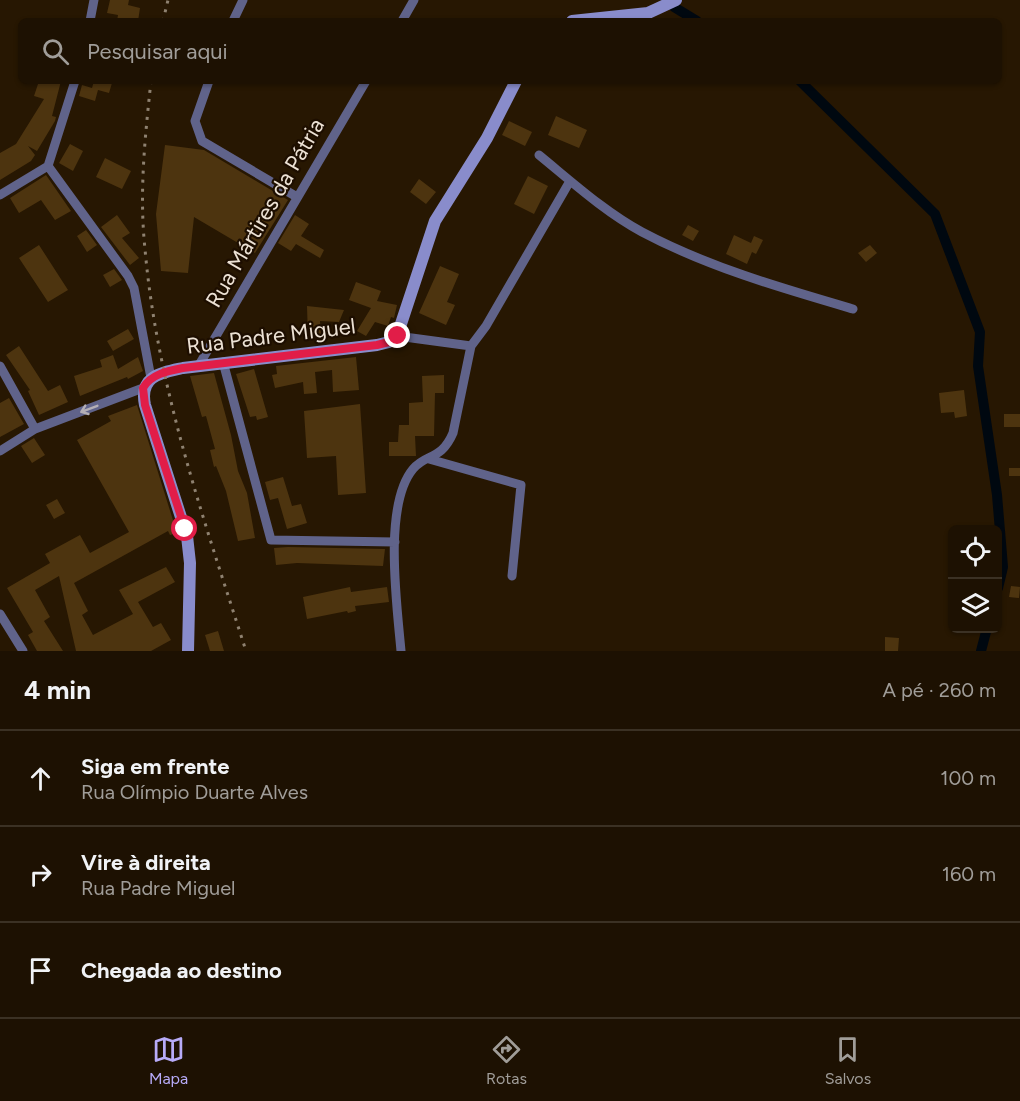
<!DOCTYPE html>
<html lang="pt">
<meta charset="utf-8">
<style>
body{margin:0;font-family:Figtree,sans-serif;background:#251a0c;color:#f1f3f6}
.controls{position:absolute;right:18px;bottom:18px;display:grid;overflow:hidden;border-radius:9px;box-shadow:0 2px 4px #0004}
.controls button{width:54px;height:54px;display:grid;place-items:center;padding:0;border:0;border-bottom:2px solid #3b3124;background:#1d1102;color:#f1f3f6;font:30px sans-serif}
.stop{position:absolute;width:18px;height:18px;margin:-14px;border:4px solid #e11d48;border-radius:50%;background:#fff}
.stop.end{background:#e11d48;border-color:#fff;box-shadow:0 2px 6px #0008}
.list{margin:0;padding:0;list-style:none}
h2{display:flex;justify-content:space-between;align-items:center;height:78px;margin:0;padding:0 24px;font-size:26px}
h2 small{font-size:20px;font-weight:400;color:#a09d99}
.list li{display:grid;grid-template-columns:39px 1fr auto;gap:18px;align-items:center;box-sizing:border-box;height:96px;padding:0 24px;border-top:2px solid #3b3124}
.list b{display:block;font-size:22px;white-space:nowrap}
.list p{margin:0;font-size:20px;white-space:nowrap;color:#a09d99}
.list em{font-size:20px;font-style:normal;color:#a09d99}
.icon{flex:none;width:33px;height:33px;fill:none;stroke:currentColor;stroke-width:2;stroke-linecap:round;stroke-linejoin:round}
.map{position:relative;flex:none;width:1020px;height:651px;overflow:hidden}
.search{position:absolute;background:#1d1102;box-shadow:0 2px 4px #0004;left:18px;right:18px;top:18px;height:66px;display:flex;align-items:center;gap:15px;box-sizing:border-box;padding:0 21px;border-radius:9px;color:#a09d99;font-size:22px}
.sheet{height:366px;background:#1d1102}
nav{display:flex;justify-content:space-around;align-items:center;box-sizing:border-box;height:84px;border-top:2px solid #3b3124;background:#1d1102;font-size:16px;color:#a09d99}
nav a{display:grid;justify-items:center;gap:3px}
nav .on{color:#b7abf8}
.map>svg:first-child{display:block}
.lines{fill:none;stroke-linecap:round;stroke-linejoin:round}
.canal{stroke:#000810;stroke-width:10}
.building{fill:#4d340f}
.minor{stroke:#60638a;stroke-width:9}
.secondary{stroke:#898ccb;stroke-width:12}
.rail{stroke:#8f8271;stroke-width:3;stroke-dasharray:3 6;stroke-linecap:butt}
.oneway{stroke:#b4afb6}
.route{stroke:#e11d48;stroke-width:8}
.labels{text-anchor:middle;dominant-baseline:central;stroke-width:4.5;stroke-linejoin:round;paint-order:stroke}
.street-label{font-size:22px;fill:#ece1d4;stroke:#1d0e00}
</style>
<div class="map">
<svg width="1020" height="651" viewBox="0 0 1020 651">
<rect width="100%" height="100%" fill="#271702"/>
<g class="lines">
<!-- canal -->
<path class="canal" d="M674,7L697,21
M800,81L935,214L980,332L978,366L997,495L1003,567L998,588
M981,651L987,628"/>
</g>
<!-- building -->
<path class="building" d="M110,0H129L128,5L140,8L138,21H117L118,15L107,13Z
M39,81H61L52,116L56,117L55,121L37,151L28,146L35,155L31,161L0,180V153L16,144L44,99L34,96Z
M94,81L112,83L109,93L98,90L95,101L79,96L82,85L92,88Z
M556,116L587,130L579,148L548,135Z
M509,121L532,132L525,146L502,135Z
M70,144L83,151L73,171L59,163Z
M165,145L204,150L288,200L255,253L194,217L188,273L161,271L156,214Z
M105,158L131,171L122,189L96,177Z
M46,175L71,211L55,220L41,200L19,213L10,198Z
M528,176L548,186L534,214L514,204Z
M419,179L436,192L426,204L410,192Z
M117,215L130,233L122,238L139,258L130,265L101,227Z
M295,215L309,224L301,236L324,250L320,258L296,244L291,251L278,243Z
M688,225L699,231L693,241L682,235Z
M86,230L97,245L87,252L77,236Z
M734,235L751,243L754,236L763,240L756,254L752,252L747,264L726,254Z
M39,245L68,290L48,302L19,258Z
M870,245L877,253L866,262L858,253Z
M440,266L459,274L447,302L455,305L446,325L419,313Z
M114,269L122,280L110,287L103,275Z
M356,282L381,291L377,301L397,305L394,318L391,317L388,326L375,322L366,336L357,331L371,308L349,300Z
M307,306L344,310L339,322L320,321L321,337L308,338Z
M128,329L134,339L113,351L107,341Z
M19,346L48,391L60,385L68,402L39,415L28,391L30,390L6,355Z
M113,355L118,369L138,357L143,371L128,379L127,377L80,396L74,376L102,367L100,360Z
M356,357L359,390L333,392L332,370L315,372L317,393L304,394L303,382L275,388L272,375L277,374L276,366Z
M254,369L268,417L257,420L256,416L250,417L236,374Z
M214,373L231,435L238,471L247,493L255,538L238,541L226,491L216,466L214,467L210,450L215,449L206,416L202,417L190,376Z
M444,375V393H435L434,436H415L416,456H389V442H398L399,425H409V403L423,402L422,376Z
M964,390L967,416L955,418L954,412L941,413L939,393Z
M9,398L24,424L0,437V403Z
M360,404L366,493L338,495L336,456L307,458L304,411Z
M137,405L177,533L170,535L168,531L74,583L88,611L82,615L93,635L133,614L119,590L166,567L175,582L138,602L153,627L161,623L171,640L151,651H76L59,576L35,590L50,617L44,621L63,651H37L28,635L33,632L7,588L50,563L45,554L80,535L90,553L129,532L77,440L111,421L108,416Z
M1004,414H1020V427H1004Z
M34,438L45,455L32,463L21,446Z
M1009,468H1020V476H1009Z
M283,477L292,506L301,504L307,523L287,529L278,498L270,500L265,482Z
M57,499L65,513L54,519L46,505Z
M288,547L385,549L383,566L297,563L276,565L274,548Z
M1011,586L1020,587L1019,598L1009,597Z
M350,587L351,592L387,587L389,602L355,606L356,611L348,613L347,611L307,619L303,597Z
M218,631L224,651H210L205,635Z
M885,637L899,638L898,651H885Z"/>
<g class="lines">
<!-- minor -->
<path class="minor" d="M90,21L94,0
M233,21L243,0
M402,21L414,0
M209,81L195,121L202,141L297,197
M539,155C572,182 605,212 642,232C708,267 781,288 853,309
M48,166L128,276L134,288L151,378
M0,195L48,166L75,81
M397,336L471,346L453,433C441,461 426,453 413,469C383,505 397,605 401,651
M471,346L486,326L570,181
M223,362L271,540L395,542
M199,365L366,81
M0,366L35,429
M0,451L35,429L143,388
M429,459L521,485L512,576
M0,614L23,651"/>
<!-- secondary -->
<path class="secondary" d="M572,21L648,13L676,0
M188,651L190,563L187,536L145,405C139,376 160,373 183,368L377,345L389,342L397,336L435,221L487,138L516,81"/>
<!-- rail -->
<path class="rail" d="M163,21L168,0
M151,81C145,137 139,193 145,249C157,387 204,520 246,651"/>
</g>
<!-- one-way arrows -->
<defs><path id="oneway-shaft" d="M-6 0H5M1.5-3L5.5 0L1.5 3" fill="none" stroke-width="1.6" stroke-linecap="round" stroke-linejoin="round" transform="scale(1.5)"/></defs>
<use class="oneway" href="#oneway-shaft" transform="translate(89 409) rotate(159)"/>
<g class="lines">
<!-- route -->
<path class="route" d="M185,529L145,405L143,388C151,374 168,371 183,368L377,345L389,342L398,336"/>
</g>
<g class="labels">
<!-- street labels -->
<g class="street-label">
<text transform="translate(265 213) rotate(-60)">Rua Mártires da Pátria</text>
<text transform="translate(271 336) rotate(-7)">Rua Padre Miguel</text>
</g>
</g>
</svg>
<div class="controls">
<button><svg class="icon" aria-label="locate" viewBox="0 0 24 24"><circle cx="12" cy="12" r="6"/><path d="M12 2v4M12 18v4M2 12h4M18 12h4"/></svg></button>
<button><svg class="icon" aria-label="layers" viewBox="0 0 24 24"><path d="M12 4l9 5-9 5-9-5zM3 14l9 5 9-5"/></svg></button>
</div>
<div class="stop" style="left:185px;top:529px"></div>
<div class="stop end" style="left:398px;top:336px"></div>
<div class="search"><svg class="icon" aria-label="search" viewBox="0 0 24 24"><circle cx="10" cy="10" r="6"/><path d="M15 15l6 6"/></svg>Pesquisar aqui</div>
</div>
<section class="sheet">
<h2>4 min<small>A pé · 260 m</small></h2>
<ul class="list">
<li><svg class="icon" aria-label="ahead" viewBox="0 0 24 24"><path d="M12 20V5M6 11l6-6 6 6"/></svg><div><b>Siga em frente</b><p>Rua Olímpio Duarte Alves</p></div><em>100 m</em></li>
<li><svg class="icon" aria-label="right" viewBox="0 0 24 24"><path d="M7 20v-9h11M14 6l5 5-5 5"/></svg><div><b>Vire à direita</b><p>Rua Padre Miguel</p></div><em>160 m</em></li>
<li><svg class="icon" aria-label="arrive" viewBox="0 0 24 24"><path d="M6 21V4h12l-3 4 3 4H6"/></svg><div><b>Chegada ao destino</b></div></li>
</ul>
</section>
<nav>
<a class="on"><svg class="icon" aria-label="map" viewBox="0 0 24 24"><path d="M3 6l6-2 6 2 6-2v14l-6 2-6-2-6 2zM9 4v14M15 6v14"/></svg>Mapa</a>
<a><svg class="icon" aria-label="directions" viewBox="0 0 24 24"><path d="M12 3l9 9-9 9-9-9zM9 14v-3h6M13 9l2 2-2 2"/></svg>Rotas</a>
<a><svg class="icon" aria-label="saved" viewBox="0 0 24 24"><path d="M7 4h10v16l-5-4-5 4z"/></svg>Salvos</a>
</nav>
